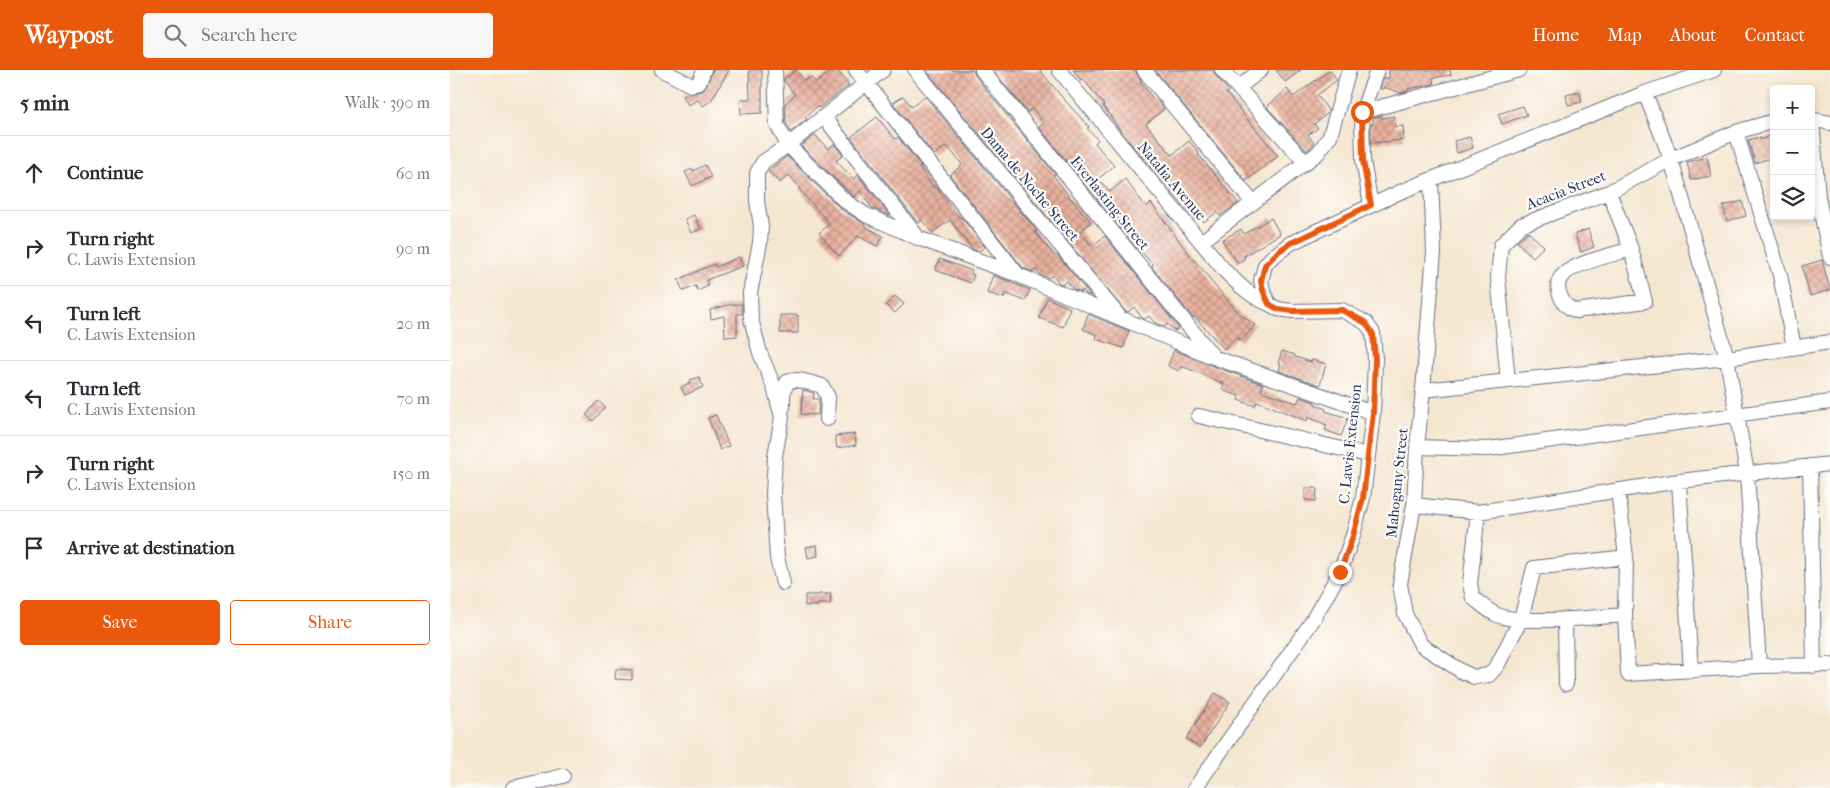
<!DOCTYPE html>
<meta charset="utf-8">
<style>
body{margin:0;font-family:"IM FELL French Canon",serif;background:#f7f7f7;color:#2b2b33}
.controls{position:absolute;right:15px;top:15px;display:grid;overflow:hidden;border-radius:5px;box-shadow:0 2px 8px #0003}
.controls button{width:45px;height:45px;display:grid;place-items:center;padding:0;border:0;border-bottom:1px solid #e1e1e2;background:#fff;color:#2b2b33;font:25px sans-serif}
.stop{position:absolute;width:15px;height:15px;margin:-11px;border:4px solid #ea580c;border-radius:50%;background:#fff}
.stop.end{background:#ea580c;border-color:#fff;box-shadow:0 1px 5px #0008}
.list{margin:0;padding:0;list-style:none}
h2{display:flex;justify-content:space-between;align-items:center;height:65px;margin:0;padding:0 20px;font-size:21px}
h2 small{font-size:16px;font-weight:400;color:#7c7c81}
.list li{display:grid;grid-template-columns:32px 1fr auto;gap:15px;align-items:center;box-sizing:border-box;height:75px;padding:0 20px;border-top:1px solid #e1e1e2}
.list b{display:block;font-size:19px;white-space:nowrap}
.list p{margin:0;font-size:16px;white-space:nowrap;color:#7c7c81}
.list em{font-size:16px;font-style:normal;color:#7c7c81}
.actions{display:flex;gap:10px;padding:15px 20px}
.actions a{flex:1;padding:11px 0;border:1px solid #ea580c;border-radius:5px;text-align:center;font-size:18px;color:#ea580c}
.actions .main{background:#ea580c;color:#fff}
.icon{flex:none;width:28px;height:28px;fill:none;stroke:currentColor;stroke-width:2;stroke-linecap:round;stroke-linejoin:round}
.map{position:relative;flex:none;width:1380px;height:718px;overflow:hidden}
header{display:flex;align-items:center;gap:30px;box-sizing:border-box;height:70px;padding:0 25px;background:#ea580c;color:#fff}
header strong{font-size:24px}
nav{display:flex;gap:28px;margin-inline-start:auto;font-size:18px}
.search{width:350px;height:45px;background:#f7f7f7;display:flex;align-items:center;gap:12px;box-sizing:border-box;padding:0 18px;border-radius:5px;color:#7c7c81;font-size:19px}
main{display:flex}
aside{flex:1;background:#fff}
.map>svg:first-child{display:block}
.building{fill:url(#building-cross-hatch)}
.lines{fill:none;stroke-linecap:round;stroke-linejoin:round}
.minor-casing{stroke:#676f86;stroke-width:16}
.minor{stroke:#fff;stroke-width:14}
.route{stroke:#ea580c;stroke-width:6}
.labels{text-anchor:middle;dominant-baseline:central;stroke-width:4.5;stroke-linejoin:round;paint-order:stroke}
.street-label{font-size:15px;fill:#1b2f5e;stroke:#fdfcf7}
</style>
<header>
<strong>Waypost</strong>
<div class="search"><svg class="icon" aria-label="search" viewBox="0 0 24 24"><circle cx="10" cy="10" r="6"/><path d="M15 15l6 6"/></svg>Search here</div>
<nav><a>Home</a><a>Map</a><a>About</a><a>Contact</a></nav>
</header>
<main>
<aside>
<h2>5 min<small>Walk · 390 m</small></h2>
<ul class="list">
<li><svg class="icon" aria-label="ahead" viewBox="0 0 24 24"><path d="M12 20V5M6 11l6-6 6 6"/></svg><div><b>Continue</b></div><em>60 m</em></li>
<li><svg class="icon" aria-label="right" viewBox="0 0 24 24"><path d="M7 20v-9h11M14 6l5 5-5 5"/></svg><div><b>Turn right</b><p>C. Lawis Extension</p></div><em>90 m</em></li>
<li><svg class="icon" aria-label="left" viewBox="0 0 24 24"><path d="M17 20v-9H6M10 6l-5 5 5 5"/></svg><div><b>Turn left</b><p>C. Lawis Extension</p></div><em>20 m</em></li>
<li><svg class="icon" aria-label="left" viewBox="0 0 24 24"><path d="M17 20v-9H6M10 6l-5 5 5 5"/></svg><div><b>Turn left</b><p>C. Lawis Extension</p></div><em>70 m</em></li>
<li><svg class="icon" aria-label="right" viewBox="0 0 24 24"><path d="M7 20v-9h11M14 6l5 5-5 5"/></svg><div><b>Turn right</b><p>C. Lawis Extension</p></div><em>150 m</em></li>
<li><svg class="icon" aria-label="arrive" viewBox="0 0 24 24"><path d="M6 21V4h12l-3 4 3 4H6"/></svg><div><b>Arrive at destination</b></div></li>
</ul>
<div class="actions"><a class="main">Save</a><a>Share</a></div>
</aside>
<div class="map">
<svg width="1380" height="718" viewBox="0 0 1380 718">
<defs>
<pattern id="building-cross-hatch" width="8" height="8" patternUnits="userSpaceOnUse" patternTransform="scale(1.25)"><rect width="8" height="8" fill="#e9b19d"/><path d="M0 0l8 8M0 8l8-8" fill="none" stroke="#bc9083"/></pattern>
</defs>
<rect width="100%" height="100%" fill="#fdfcf7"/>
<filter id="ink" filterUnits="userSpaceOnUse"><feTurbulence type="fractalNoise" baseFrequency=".02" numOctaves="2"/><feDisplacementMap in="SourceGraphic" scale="10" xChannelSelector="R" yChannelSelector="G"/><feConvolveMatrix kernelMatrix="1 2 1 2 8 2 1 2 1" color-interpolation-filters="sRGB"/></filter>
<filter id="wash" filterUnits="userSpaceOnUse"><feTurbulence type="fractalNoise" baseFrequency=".0096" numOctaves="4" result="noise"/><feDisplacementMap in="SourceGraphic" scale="20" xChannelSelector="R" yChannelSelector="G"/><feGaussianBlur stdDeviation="1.12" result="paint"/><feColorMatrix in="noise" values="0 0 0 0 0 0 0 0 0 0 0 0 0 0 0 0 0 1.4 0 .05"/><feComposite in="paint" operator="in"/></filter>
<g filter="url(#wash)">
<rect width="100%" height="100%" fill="#f5e6d0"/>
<g id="blocks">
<!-- building -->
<path class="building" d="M263,0H279L261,31L253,36L248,30L238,35L233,26L254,20Z
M299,0H312V43L291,44L290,29H300Z
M346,0L355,11L361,7L366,13L383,0H387L399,15L369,38L368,36L355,47L357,49L341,62L336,53L335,34L345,25L334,11V9Z
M476,0H523L525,5L537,21L605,104L603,105L622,130L641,152L630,161L642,176L655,166L729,258L725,261L717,254L715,257L705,253L699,246L695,249L692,248L684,237L678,242L675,241Z
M543,0H590L610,25L639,57L637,58L648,70L645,73L664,96L648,109L660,122L675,109L696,137L701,133L739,184L759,207L758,208L790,244L805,255L791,271L787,267L774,279L744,246L743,248L702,197L703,195L691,181L690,182L589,57L594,53L582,39L577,42Z
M623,0H685L691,10L690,11L704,30L706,28L714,39L696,54L722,85L739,71L749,83L748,84L788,133L770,146L767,142L754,152L750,146L745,150L673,64L653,36L654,35L633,9L631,10Z
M705,0H763L766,6L779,21L776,23L828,86L796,111Z
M826,0H851L835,12Z
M880,0L887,10L867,25L878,40L877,44L864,54L868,58L858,65L864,73L857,81L817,37L837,19L843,27Z
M939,0H1000L1001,5L983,8L984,14L958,19V21L951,23L934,17L933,19H930L934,7L939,9Z
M1130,22L1132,32L1118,35L1116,25Z
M453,26L462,37L475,26L587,161L585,162L605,186L607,185L641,226L636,224L633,220L631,222L623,219L617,211L613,214L609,213L603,205L599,208L590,205L586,199L583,202L573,198L500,105L512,95L511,93L497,76L484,85L443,33Z
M1073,36L1077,45L1052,54L1048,44Z
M932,46V48L944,46L945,57L953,56L954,70L921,73V54H923V48Z
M427,47L445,69L448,67L471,96L469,97L484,118L486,117L510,148L511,147L535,177L529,181L522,179L500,150L482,163L472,150L468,153L401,67Z
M1324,64V87L1305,93L1298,70L1310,67V70Z
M365,65L378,79L384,74L393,85L386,91L404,109L408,105L440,146L422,138L410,121L404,127L401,124L351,76Z
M1020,67L1023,78L1007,83L1004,71Z
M337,86L392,140L415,154L414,156L433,166L427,176L408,166L389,186L369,163L380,154L349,119L350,118L339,105L330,113L318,101Z
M1257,87L1261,106L1241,110L1237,92Z
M255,95L261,107L242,116L235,102L243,99V101Z
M1292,131L1296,146L1277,151L1273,136Z
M244,145L251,159L241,163L235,149Z
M821,148L830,164L794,186L795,188L788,193L772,170L791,159L794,164Z
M1138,159L1144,177L1131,182L1125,164Z
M1078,162L1094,176L1083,187L1067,172Z
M289,187L293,196L256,210L258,216L248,221L246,216L233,221L228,210L257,197L265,194L266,197Z
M490,189L522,201L521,204L524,205L521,213L485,200Z
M1372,190L1380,220L1360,226L1352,196Z
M543,205L580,220L575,231L555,223L554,228L537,223Z
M445,226L454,234L445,243L436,235Z
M597,228L620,238L613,257L589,248Z
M292,234V244H287V266L275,267L274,246L261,249L260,240L278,235Z
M638,244L679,261L673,278L646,269L647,265L633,259Z
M330,245H348V263H330Z
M724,280L760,295L813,314L811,321L847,333L850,327L865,332V334L876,339L875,341L898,348L891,366L875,360L877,355L858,347L857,351L807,331L805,336L788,330L789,326L772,320L774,314L752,304L731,296L729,301L718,296Z
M832,281L845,285V287L861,292L862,290L876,294L870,315L829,301L831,294L828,293Z
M249,307L253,317L235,325L231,317L241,312L240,310Z
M353,320L364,323L363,329H369L368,345L351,344Z
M148,331L155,337L143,351L136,345Z
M266,345L279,376L270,380L258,348Z
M405,364L406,375L387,378L385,366Z
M855,418H867L866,431L855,430Z
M367,475L368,486L358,488L356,477Z
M369,524H381L380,534H367V536H355V525H369Z
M166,599L182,600V610L165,609Z
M765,623L780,632L750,678L736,669Z"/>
</g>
</g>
<g filter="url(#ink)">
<use href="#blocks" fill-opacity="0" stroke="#676f86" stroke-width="1"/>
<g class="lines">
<defs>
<path id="minor" d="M212,0L241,15L249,13L254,0
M325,0L327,55L338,75L395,131L416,145L468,168L568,205L763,287L923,343
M406,0L568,205
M465,0L668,245
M532,0L761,284
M609,0L775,201C789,215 801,227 819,234
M694,0L803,133
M772,0L856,93
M788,18L811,0
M1195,23L1221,89L1277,288L1297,403L1309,596
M912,42L1069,0
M374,47L466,165
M1361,49L1380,53
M1362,49L1368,127L1380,187
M1286,62L1330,205L1344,278
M981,110L984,181L973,320L967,377L964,435L950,514L955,544L971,575L1011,601L1024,607L1039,605L1047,596L1071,549L1084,498L1176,487
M1159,122L1181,179L1195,231L1126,241C1118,238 1113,234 1110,225C1107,217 1107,210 1114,204C1125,193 1165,184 1181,179
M921,135L913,91L912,42L927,0
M751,172L868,83L880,66L899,0
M1058,311L1048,207L1051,175L1071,155L1159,122L1221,89L1286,62L1324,51
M973,320L1277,288L1380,272
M333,337V324L337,312C347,307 361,313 372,316L378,327L377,349
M749,346L918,385
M967,377L1038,379L1380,332
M1360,396L1364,596
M1229,411L1241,601
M1168,420L1176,487L1175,545L1178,604L1309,596L1380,595
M964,435L1028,442L1229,411L1380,394
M1028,442L1020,514L1023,528C1030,533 1037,540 1045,544C1067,556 1146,547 1175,545
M333,513L327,488L323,424L325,386L332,347L323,314L310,283L301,249L300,223L310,173L311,156L307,131V103L313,92L338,75L433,0
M1115,549L1116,614
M63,718L113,706
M745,718L861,553L890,502L903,465L913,428L923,343L925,289L923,263L916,253L892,240L842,241L828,239L819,234L813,220L811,211L815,195L822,187L841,173L950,122L1195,23L1264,0"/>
</defs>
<!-- minor casing -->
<use href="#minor" class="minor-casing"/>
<!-- minor -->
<use href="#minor" class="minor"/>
</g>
</g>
<g class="lines" filter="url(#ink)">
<!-- route -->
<path class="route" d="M890,502L903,466L913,428L923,343L925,289L923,264L916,253L892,240L842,241L828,239L819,234L813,220L811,211L815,195L829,181L841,173L921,135L913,91L912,42"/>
</g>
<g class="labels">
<!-- street labels -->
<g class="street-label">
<text transform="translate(722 111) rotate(50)">Natalia Avenue</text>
<text transform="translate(580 114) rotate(50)">Dama de Noche Street</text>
<text transform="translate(1116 120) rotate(-21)">Acacia Street</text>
<text transform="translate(660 133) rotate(51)">Everlasting Street</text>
<text transform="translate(900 374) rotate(-84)">C. Lawis Extension</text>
<text transform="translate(947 413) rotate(-84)">Mahogany Street</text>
</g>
</g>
</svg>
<div class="controls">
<button>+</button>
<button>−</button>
<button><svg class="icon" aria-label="layers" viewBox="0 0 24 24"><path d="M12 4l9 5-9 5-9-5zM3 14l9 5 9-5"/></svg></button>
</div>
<div class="stop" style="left:912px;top:42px"></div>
<div class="stop end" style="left:890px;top:502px"></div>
</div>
</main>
